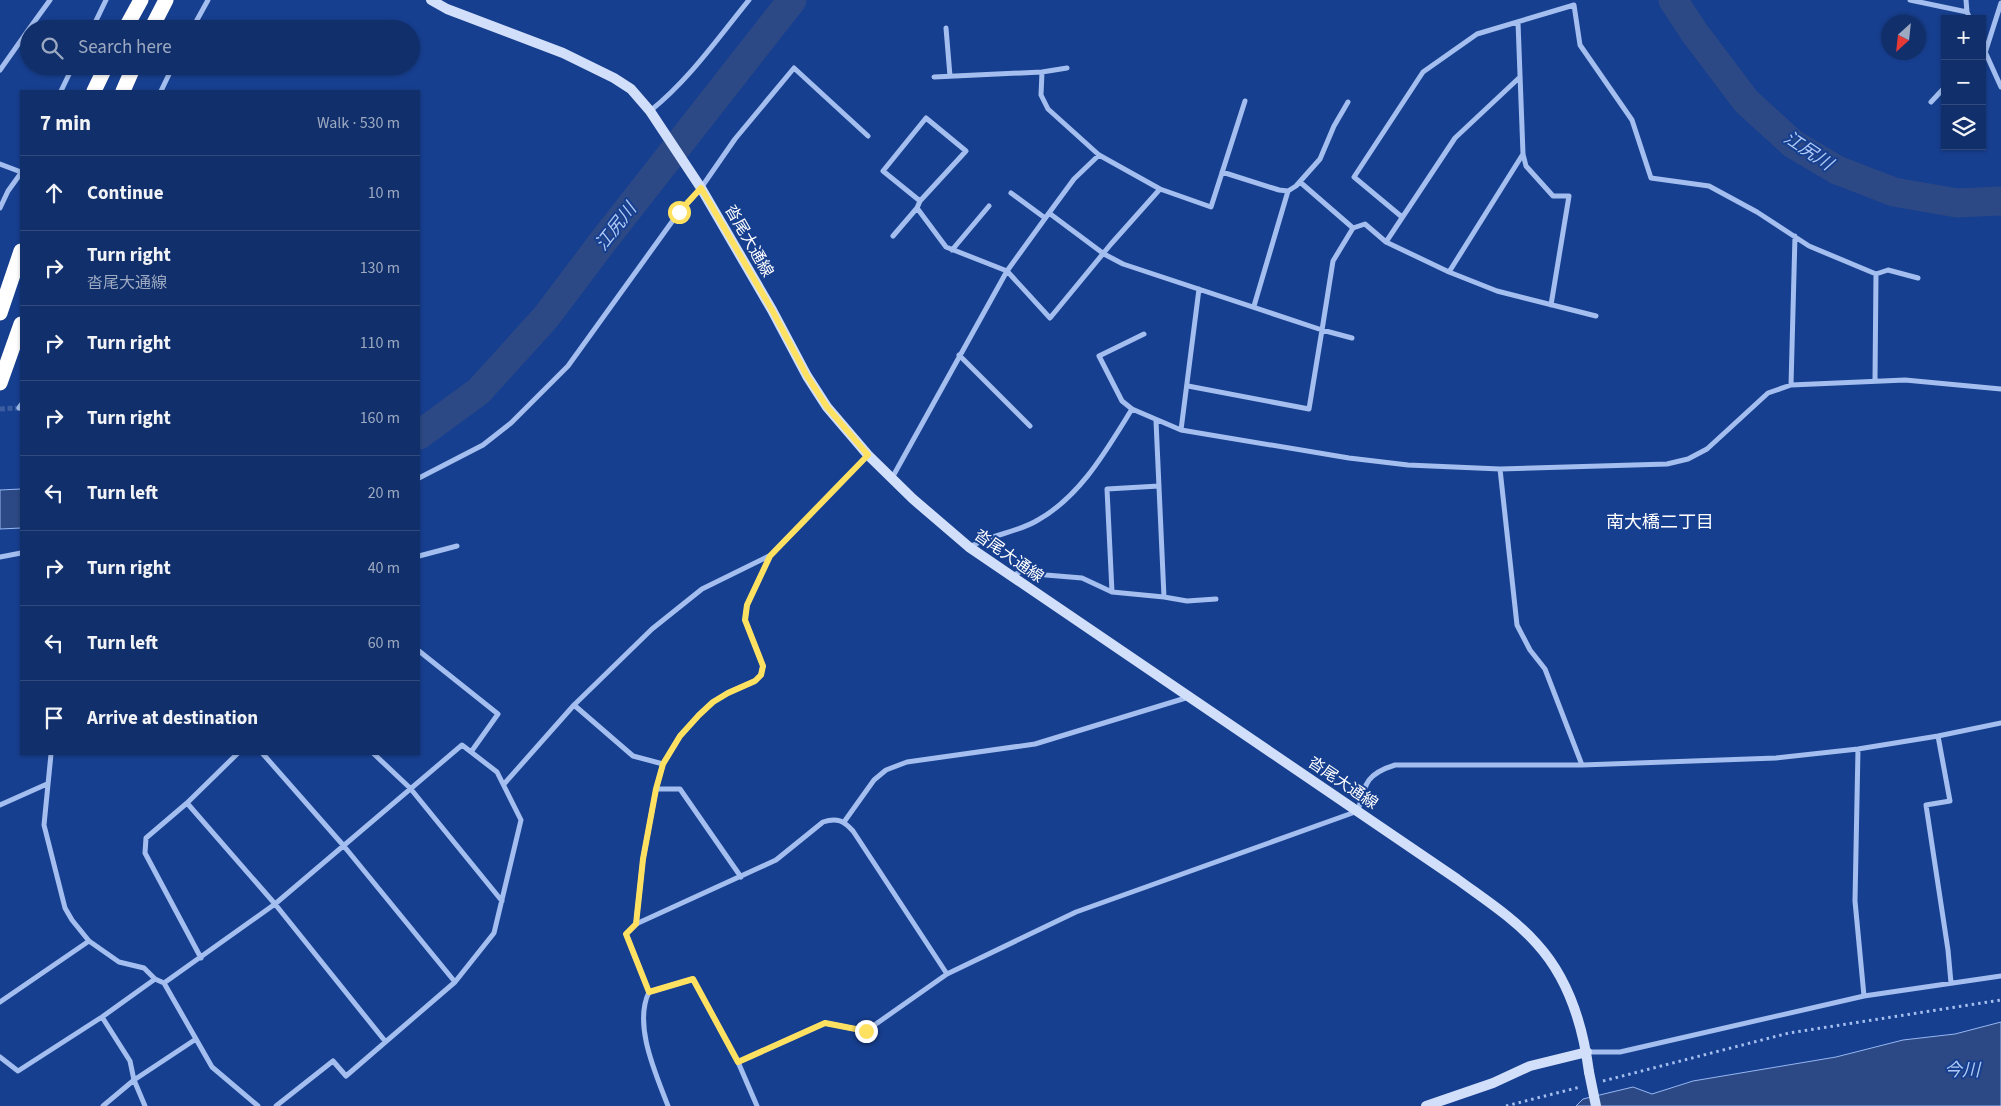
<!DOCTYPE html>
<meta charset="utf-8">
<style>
body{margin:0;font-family:"Source Sans 3","Noto Sans JP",sans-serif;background:#1a3771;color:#f1f3f6}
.controls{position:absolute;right:15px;top:15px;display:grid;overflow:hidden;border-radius:0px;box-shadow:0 1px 4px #0004}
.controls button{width:45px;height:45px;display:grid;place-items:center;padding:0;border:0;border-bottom:1px solid #304a7e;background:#112f6b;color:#f1f3f6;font:25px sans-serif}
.compass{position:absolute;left:1881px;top:15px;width:45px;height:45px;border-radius:50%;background:#112f6b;box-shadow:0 1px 4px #0004;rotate:207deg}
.stop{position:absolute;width:15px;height:15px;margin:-11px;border:4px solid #ffe162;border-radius:50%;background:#fff}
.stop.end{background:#ffe162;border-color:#fff;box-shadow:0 1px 5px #0008}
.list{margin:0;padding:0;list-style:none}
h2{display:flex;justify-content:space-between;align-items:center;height:65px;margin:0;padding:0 20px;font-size:21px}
h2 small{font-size:16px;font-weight:400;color:#9ca9c1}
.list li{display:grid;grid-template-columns:32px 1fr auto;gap:15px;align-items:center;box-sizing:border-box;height:75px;padding:0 20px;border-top:1px solid #304a7e}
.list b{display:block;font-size:19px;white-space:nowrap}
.list p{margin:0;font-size:16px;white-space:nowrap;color:#9ca9c1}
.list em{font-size:16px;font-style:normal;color:#9ca9c1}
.icon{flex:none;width:28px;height:28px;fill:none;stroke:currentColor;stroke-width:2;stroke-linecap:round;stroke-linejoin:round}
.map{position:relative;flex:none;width:2001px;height:1106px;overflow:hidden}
.search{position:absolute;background:#112f6b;box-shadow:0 1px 4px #0004;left:20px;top:20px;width:400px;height:55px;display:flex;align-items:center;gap:12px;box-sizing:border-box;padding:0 18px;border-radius:28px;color:#9ca9c1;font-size:19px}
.panel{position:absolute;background:#112f6b;box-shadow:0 1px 4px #0004;left:20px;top:90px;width:400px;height:665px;border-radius:0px}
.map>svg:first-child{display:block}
.water{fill:#2c4985;stroke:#96b7f2}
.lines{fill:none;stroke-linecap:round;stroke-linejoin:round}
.river{stroke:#2c4985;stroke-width:29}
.street-tunnel{stroke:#3a5ca0;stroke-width:5;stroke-dasharray:5 2.5;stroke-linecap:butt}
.path{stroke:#a3beef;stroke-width:3;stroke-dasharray:2.5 4;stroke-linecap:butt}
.street{stroke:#a3beef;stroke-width:5}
.secondary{stroke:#d1dffb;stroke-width:10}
.highway{stroke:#fff;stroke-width:15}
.secondary-bridge{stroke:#d1dffb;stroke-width:10}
.route{stroke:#ffe162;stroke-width:6}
.labels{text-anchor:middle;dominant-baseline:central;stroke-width:4;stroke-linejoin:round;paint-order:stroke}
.street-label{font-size:16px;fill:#fff;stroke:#173f8f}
.water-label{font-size:18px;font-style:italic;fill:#afc9f6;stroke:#173f8f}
.neighbourhood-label{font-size:18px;fill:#fff;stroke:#173f8f}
</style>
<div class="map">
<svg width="2001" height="1106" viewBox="0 0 2001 1106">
<rect width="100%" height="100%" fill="#173f8f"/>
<!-- water -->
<path class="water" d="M21,489V528L0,529V490Z
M2001,1022V1106H1576L1583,1099L1633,1087L1652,1094L1693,1081L1836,1057L1903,1040L1955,1034Z"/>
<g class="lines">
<!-- river -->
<path class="river" d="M1673,0L1694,32L1746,101L1793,144L1837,170L1894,192L1957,203L2001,201
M419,435L479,391L546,317L604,240L792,0"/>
<!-- street-tunnel -->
<path class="street-tunnel" d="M0,409L19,408"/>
<!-- path -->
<path class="path" d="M1603,1081L1789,1033L2001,1000
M1506,1106L1580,1087"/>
<!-- street -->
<path class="street" d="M1910,0L1967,12
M1966,0L1967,12L1970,19
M1518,22L1523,154L1526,166L1553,196H1569L1551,305
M946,28L950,76
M29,29L50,0
M92,29L106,0
M192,29L208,0
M1982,45L2001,87
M1985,53L2001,3
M0,70L29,29
M1042,72L1067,68
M934,77L1042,72L1041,95L1048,109L1099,155L1160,189L1211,207L1245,101
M1520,77L1455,138L1386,242L1449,272L1497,291L1596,316
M61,91L73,66
M161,91L173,66
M1931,102L1945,87
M650,111C689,80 718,38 749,0
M0,164L21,172
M1222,172L1279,190L1288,191L1296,186L1320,159L1334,126L1348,102
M1300,182L1353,228
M1011,193L1045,218
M0,208L8,191L21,173
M917,208L946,247L1007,271L1050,318L1111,244L1160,189
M1049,213L1074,179L1099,155
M1402,217L1354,177L1423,72L1477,34L1574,5L1580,45L1632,120L1651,178L1709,186L1757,212L1809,246L1876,274L1875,380
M893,236L917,208L920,201L966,151L926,118L883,171L920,201
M952,250L989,206
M1449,272L1523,154
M1876,274L1888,270L1918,278
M1254,306L1288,191
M959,355L1030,426
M1791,385L1795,236
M1188,386L1309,409L1322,330L1352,338
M19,408L21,405
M1132,409L1122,401L1099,356L1144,334
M1156,421L1164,597
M1181,430L1199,289
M1500,469L1517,625L1530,650L1545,669L1582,765
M419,478L483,445L511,423L568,366L679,212L701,188L735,139L794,68L868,136
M892,478L1007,271L1049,213L1104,254L1123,264L1322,330L1333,261L1353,228L1365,224L1386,242
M970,547C991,534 1017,533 1038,520C1081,496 1107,449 1132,409L1181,430L1349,458L1408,465L1500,469L1667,464L1688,459L1707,449L1768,393L1791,385L1905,380L2001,389
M419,556L457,546
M0,557L21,553
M1013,576L1023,570L1046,575L1082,578L1112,592L1164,597L1187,601L1216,599
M1112,592L1107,489L1159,486
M419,651L498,714L471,752
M574,705L633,756L663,764
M1938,736L1950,801L1926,805L1948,950L1951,983
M1858,749L1855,901L1864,996
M51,754L44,825L65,908L72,920L89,941L119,962L144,968L155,979L164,983L212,1067L258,1106
M237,754L187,803L275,904L385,1041
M263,754L343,845L455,982
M374,754L410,788L502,901
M504,784L574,705L652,629L702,589L769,556
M656,789H680L741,877
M187,803L146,838L145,853L201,958
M0,805L47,784
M844,822L874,780L886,770L907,762L1035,744L1189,697
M636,924L643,859L656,789L663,764L680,736L699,715L713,702L727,693L755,681L761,675L763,666L745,620L747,605L770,556L868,455
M947,974L1076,912L1358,811C1365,784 1366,774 1395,765H1582L1776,758L1858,749L1938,736L2001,723
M164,983L275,904L462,745L497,772L521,820L494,933L455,982L346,1076L333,1061L276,1106
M649,992L693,979L738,1062L757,1106
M0,1002L89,941
M102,1017L130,1061L134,1080L145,1106
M1587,1052H1620L1864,996L2001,976
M0,1057L18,1071L102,1017L155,979
M103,1106L134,1080L196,1039
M668,1106C656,1074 633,1025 649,992L626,934L636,924L776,860L823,822C837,817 844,821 853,831L947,974L866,1031L825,1023L738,1062"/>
<!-- secondary -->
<path class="secondary" d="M431,0L447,9L563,53L614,78L631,89L650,111L701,188L772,310L807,376L827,407L868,455L913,499L969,547L1457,879C1484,899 1514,918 1537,944C1569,979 1583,1026 1589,1072
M1426,1106L1493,1083L1530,1066L1587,1052"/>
<!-- highway -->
<path class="highway" d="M125,29L141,0
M151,29L166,0
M94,91L106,66
M123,91L134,66
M0,313L21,251
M0,383L21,324"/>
<!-- secondary-bridge -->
<path class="secondary-bridge" d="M1589,1072L1596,1106"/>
</g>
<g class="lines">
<!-- route -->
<path class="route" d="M679,212L701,188L772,310L807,376L827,407L868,455L770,556L747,605L745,620L763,666L761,675L755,681L728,693L713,702L699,715L680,736L663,764L656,789L643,859L636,924L626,934L649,992L693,979L738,1062L825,1023L866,1031"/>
</g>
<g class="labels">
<!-- street labels -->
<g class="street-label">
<text transform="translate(749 241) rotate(60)">沓尾大通線</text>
<text transform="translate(1009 556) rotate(35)">沓尾大通線</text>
<text transform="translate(1343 783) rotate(34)">沓尾大通線</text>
</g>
<!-- water labels -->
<g class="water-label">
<text transform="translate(1808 151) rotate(34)">江尻川</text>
<text transform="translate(616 227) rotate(-52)">江尻川</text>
<text x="1962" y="1070">今川</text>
</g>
<!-- neighbourhood labels -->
<g class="neighbourhood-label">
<text x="1660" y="522">南大橋二丁目</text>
</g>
</g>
</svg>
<div class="controls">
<button>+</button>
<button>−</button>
<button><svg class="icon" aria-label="layers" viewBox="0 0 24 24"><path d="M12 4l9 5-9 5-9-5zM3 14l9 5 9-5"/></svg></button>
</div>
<svg class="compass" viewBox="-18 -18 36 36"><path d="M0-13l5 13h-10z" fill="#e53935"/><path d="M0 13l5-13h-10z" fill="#9ca9c1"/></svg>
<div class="stop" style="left:679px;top:212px"></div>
<div class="stop end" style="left:866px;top:1031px"></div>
<div class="search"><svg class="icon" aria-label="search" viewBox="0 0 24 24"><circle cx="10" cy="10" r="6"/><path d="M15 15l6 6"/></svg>Search here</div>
<section class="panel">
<h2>7 min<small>Walk · 530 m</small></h2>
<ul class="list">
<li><svg class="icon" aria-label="ahead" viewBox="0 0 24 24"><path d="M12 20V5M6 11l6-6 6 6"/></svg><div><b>Continue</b></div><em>10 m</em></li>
<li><svg class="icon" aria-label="right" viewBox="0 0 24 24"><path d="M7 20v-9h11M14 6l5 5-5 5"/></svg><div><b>Turn right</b><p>沓尾大通線</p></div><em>130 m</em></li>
<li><svg class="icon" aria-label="right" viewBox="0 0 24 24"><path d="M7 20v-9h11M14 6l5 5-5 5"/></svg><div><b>Turn right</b></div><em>110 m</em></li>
<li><svg class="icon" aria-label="right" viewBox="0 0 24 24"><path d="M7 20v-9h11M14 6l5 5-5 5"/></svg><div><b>Turn right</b></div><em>160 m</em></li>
<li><svg class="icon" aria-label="left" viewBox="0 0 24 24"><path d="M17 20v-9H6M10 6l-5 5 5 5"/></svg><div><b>Turn left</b></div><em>20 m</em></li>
<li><svg class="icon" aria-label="right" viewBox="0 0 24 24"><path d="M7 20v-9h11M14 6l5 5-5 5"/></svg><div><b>Turn right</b></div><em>40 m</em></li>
<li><svg class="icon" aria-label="left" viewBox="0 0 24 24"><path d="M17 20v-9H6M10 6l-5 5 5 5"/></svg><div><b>Turn left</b></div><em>60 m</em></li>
<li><svg class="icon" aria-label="arrive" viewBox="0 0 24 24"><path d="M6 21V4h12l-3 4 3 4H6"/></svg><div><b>Arrive at destination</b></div></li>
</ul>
</section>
</div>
